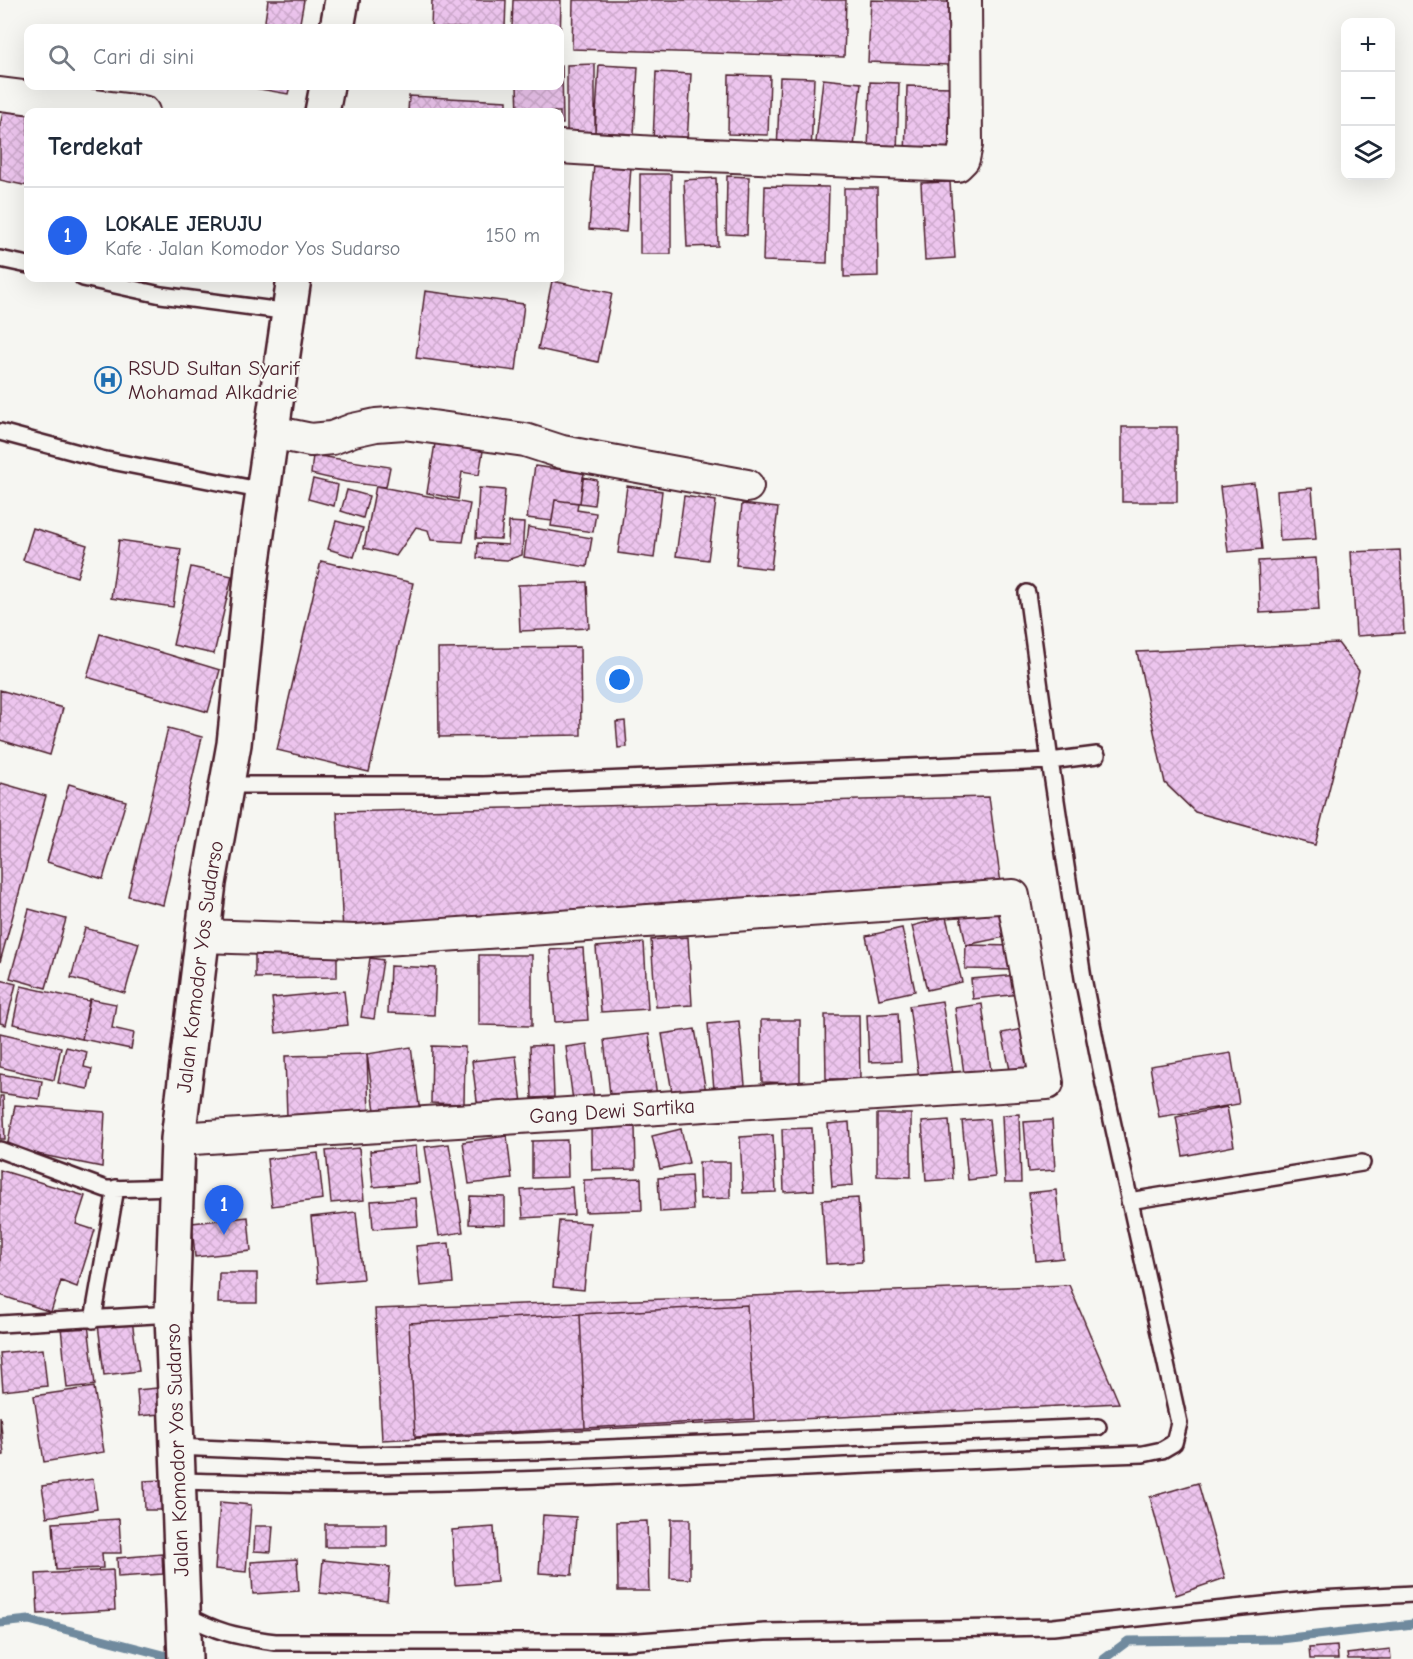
<!DOCTYPE html>
<html lang="id">
<meta charset="utf-8">
<style>
body{margin:0;font-family:"Comic Neue",sans-serif;background:#f6f6f7;color:#1f2937}
.controls{position:absolute;right:18px;top:18px;display:grid;overflow:hidden;border-radius:12px;box-shadow:0 6px 24px #0002}
.controls button{width:54px;height:54px;display:grid;place-items:center;padding:0;border:0;border-bottom:2px solid #e0e1e3;background:#fff;color:#1f2937;font:30px sans-serif}
.you{position:absolute;left:620px;top:680px;width:21px;height:21px;margin:-15px;border:4px solid #fff;border-radius:50%;background:#1a73e8;box-shadow:0 0 0 9px #1a73e833}
.badge{display:grid;place-items:center;width:39px;height:39px;border-radius:50%;background:#2563eb;color:#fff;font-size:20px;font-weight:700}
.pin{position:absolute;translate:-50% -50px;filter:drop-shadow(0 2px 3px #0008)}
.pin::after{content:'';position:absolute;top:32px;width:21px;height:18px;background:inherit;clip-path:polygon(0 0,100% 0,50% 100%)}
.list{margin:0;padding:0;list-style:none}
h2{display:flex;justify-content:space-between;align-items:center;height:78px;margin:0;padding:0 24px;font-size:26px}
h2 small{font-size:20px;font-weight:400;color:#747a83}
.list li{display:grid;grid-template-columns:39px 1fr auto;gap:18px;align-items:center;box-sizing:border-box;height:96px;padding:0 24px;border-top:2px solid #e0e1e3}
.list b{display:block;font-size:22px;white-space:nowrap}
.list p{margin:0;font-size:20px;white-space:nowrap;color:#747a83}
.list em{font-size:20px;font-style:normal;color:#747a83}
.icon{flex:none;width:33px;height:33px;fill:none;stroke:currentColor;stroke-width:2;stroke-linecap:round;stroke-linejoin:round}
.map{position:relative;flex:none;width:1413px;height:1659px;overflow:hidden}
.search{position:absolute;background:#fff;box-shadow:0 6px 24px #0002;left:24px;top:24px;width:540px;height:66px;display:flex;align-items:center;gap:15px;box-sizing:border-box;padding:0 21px;border-radius:12px;color:#747a83;font-size:22px}
.panel{position:absolute;background:#fff;box-shadow:0 6px 24px #0002;left:24px;top:108px;width:540px;height:174px;border-radius:12px}
.map>svg:first-child{display:block}
.lines{fill:none;stroke-linecap:round;stroke-linejoin:round}
.stream{stroke:#6f8a9e;stroke-width:9}
.building{fill:url(#building-cross-hatch);stroke:#4a1f2b;stroke-width:1.5}
.lane-casing{stroke:#4a1f2b;stroke-width:20}
.street-casing{stroke:#4a1f2b;stroke-width:36}
.secondary-casing{stroke:#4a1f2b;stroke-width:38}
.lane{stroke:#f6f6f2;stroke-width:15}
.street{stroke:#f6f6f2;stroke-width:32}
.secondary{stroke:#f6f6f2;stroke-width:33}
.labels{text-anchor:middle;dominant-baseline:central;stroke-width:5;stroke-linejoin:round;paint-order:stroke}
.poi-label{font-size:21px;fill:#4a1f2b;stroke:#f6f6f2;text-anchor:start}
.street-label{font-size:21px;fill:#4a1f2b;stroke:#f6f6f2}
</style>
<div class="map">
<svg width="1413" height="1659" viewBox="0 0 1413 1659">
<defs>
<pattern id="building-cross-hatch" width="8" height="8" patternUnits="userSpaceOnUse" patternTransform="scale(1.5)"><rect width="8" height="8" fill="#edc5ee"/><path d="M0 0l8 8M0 8l8-8" fill="none" stroke="#cda9cc"/></pattern>
</defs>
<rect width="100%" height="100%" fill="#f6f6f2"/>
<filter id="ink" filterUnits="userSpaceOnUse"><feTurbulence type="fractalNoise" baseFrequency=".0167" numOctaves="2"/><feDisplacementMap in="SourceGraphic" scale="12" xChannelSelector="R" yChannelSelector="G"/><feConvolveMatrix kernelMatrix="1 2 1 2 8 2 1 2 1" color-interpolation-filters="sRGB"/></filter>
<g filter="url(#ink)">
<g class="lines">
<!-- stream -->
<path class="stream" d="M0,1623L29,1620L179,1659
M1104,1659L1128,1641L1281,1639L1413,1624"/>
</g>
<!-- building -->
<path class="building" d="M268,0H304L299,28H264Z
M432,0H506L505,28H431Z
M513,0H561L560,46V28H512Z
M573,0H846L844,57L572,49Z
M871,0L950,2L948,65L868,62Z
M595,64V144H567V65Z
M599,65L638,67L634,134L595,132Z
M562,66L563,124H560V112H518L517,86H560V67Z
M656,72L691,74L687,143L653,142Z
M729,75L770,76L768,135L728,134Z
M780,77L814,78L811,154L777,153Z
M823,79L861,83L854,147L816,142Z
M870,82L899,83L897,155L868,154Z
M255,86H290L288,94L254,88Z
M907,86L952,87L951,159L905,158Z
M409,96L507,101V112H408Z
M4,108L28,113V186L0,180V125Z
M594,164L631,167L626,232L589,229Z
M640,174H671V254H640Z
M727,176L749,177L747,235L726,234Z
M716,178L718,246L687,247L684,180Z
M950,182L955,258L925,260L921,183Z
M765,186L829,187L827,263L763,261Z
M844,188H877L878,276L844,277Z
M552,281L612,293L598,362L538,349Z
M425,291L524,304L516,371L416,358Z
M1122,427H1177V502H1122Z
M436,437L484,445L479,475L462,472L458,499L427,493Z
M313,455L390,467L386,487L346,482L311,474Z
M535,466L584,473L580,503L555,500L552,521L527,518Z
M583,477L597,480L594,505L580,503Z
M313,479L338,485L334,506L308,499Z
M1254,483L1262,549L1228,552L1220,487Z
M376,486L470,504L463,542L431,540L428,530L416,527L396,556L364,548Z
M627,486L662,491L654,558L618,553Z
M479,488L505,490L501,539L476,538Z
M1312,488L1316,539L1280,541L1277,491Z
M347,490L369,496L363,518L341,511Z
M684,496L716,501L708,560L676,556Z
M555,500L578,503L577,510L596,513L593,532L551,526Z
M742,504L778,508L771,569L736,565Z
M336,521L363,528L354,557L328,549Z
M509,522L524,523L522,555L507,560L477,558L478,543L508,545Z
M528,527L592,538L587,567L524,557Z
M33,528L87,545L77,577L23,560Z
M119,540L181,549L173,607L111,598Z
M1400,550L1404,633L1356,636L1351,552Z
M1316,558L1319,610L1260,613L1258,561Z
M321,561L413,583L369,772L277,750Z
M191,567L232,576L214,654L173,645Z
M587,582L589,628L520,631L518,585Z
M100,634L220,670L208,712L87,677Z
M1338,643L1359,671L1315,845L1195,812L1165,783L1137,652Z
M580,647L581,735L439,737L438,649Z
M0,690L63,708L50,755L0,740Z
M625,721L627,747L618,748L616,722Z
M168,728L202,737L163,905L128,896Z
M1,783L46,796L0,962V785Z
M69,784L126,801L103,879L47,862Z
M989,797L1002,891L343,933L337,812Z
M998,902L1005,937L966,945L959,910Z
M29,909L66,919L46,988L10,978Z
M946,917L962,982L927,990L912,926Z
M85,928L139,943L125,993L71,978Z
M902,928L915,991L879,999L866,936Z
M688,937L692,1005L656,1007L651,940Z
M644,943L648,1009L601,1012L596,947Z
M966,945L1015,946V970L965,969Z
M337,946V977L255,978V947Z
M583,948L588,1020L555,1022L550,950Z
M479,955H532V1026L479,1025Z
M370,958L383,960L374,1019L361,1017Z
M390,966L436,968L434,1015L388,1013Z
M1018,975L1020,994L973,999L971,979Z
M0,980L16,984L6,1025L0,1023Z
M21,986L89,1001L82,1039L13,1024Z
M344,991L348,1025L276,1033L272,998Z
M90,999L116,1004L112,1028L134,1033L131,1049L82,1039Z
M942,1001L954,1080L920,1085L909,1006Z
M982,1004L992,1078L965,1081L955,1008Z
M898,1013L901,1061L869,1062L867,1015Z
M825,1015H859L860,1079H826Z
M761,1020H800V1083L762,1082Z
M739,1021L745,1085L714,1089L708,1024Z
M1032,1027L1042,1073L1012,1079L1002,1033Z
M695,1029L706,1092L673,1098L662,1034Z
M0,1033L61,1047L54,1080L0,1067Z
M649,1034L657,1097L611,1103L604,1040Z
M587,1044L594,1099L573,1101L566,1047Z
M552,1045L554,1097L532,1098L530,1046Z
M432,1046L465,1047L464,1104L431,1103Z
M66,1047L87,1052L84,1067L92,1069L88,1089L58,1083Z
M411,1047L420,1112L376,1118L367,1054Z
M1231,1053L1239,1104L1159,1117L1150,1066Z
M367,1054L369,1114L287,1117L285,1056Z
M516,1056L522,1103L478,1109L472,1061Z
M0,1074L42,1081L39,1099L0,1093Z
M0,1096H3L5,1139H0Z
M15,1105L105,1112L102,1167L7,1148Z
M1227,1107L1234,1146L1183,1156L1176,1117Z
M877,1114H911V1177L877,1176Z
M1019,1114L1021,1183H1005L1002,1115Z
M989,1119L995,1177L968,1180L962,1121Z
M949,1120L953,1179L926,1181L922,1122Z
M1052,1120L1055,1170L1028,1172L1024,1122Z
M849,1122L853,1185L832,1187L828,1124Z
M635,1127L636,1169L592,1170L591,1128Z
M812,1128L814,1190L784,1192L782,1129Z
M681,1129L689,1163L660,1169L652,1136Z
M773,1135L776,1192L743,1193L740,1137Z
M507,1136L512,1179L469,1184L463,1142Z
M567,1140L568,1177L532,1178V1141Z
M449,1144L463,1232L439,1236L425,1147Z
M416,1146L419,1183L373,1187L370,1151Z
M359,1148L364,1200L331,1203L326,1151Z
M318,1153L323,1199L272,1206L267,1159Z
M699,1162H730V1198L700,1199Z
M0,1170L85,1196L76,1224L95,1230L77,1287L61,1281L51,1312L0,1295Z
M691,1176L693,1210L660,1212L658,1178Z
M641,1178L642,1210L585,1212L584,1180Z
M572,1187L574,1215L523,1218L521,1190Z
M1056,1190L1063,1258L1036,1261L1029,1193Z
M470,1196L505,1197V1225L469,1224Z
M416,1198L418,1226L373,1229L371,1201Z
M858,1198L862,1262L826,1264L822,1200Z
M356,1212L363,1279L318,1283L311,1217Z
M248,1217L251,1251L195,1257L192,1223Z
M559,1221L590,1223L584,1290L553,1287Z
M449,1243L453,1283L420,1286L416,1246Z
M219,1273H257V1303H218Z
M1069,1285L1119,1403L382,1440L375,1309Z
M747,1305L754,1419L585,1428L580,1314Z
M580,1314L585,1428L415,1437L409,1323Z
M132,1320L139,1371L104,1375L98,1324Z
M88,1324L95,1385L67,1388L61,1327Z
M43,1349L47,1386L3,1391L0,1353Z
M94,1387L104,1452L44,1462L34,1396Z
M157,1388L160,1414L139,1416L137,1390Z
M0,1416L4,1455L0,1456Z
M93,1479L97,1509L47,1517L42,1486Z
M161,1480L162,1510H145L144,1481Z
M1198,1483L1225,1578L1176,1595L1150,1497Z
M220,1502L251,1505L246,1572L215,1569Z
M543,1515L576,1517L572,1575L539,1573Z
M119,1519L121,1553H102L103,1568L56,1570L53,1523Z
M671,1519H690V1579L670,1578Z
M647,1521L649,1591H618L617,1522Z
M325,1524H387V1547H325Z
M255,1526H273L271,1552L254,1551Z
M494,1527L497,1582L455,1585L452,1530Z
M162,1554L163,1574L118,1577L117,1558Z
M297,1559L299,1591L253,1594L251,1562Z
M323,1560L390,1567L387,1600L320,1593Z
M113,1570L115,1610L38,1614L36,1574Z
M1337,1646L1338,1659H1310L1309,1648Z
M1390,1649L1391,1659H1348L1347,1654Z"/>
<g class="lines">
<defs>
<path id="lane" d="M0,259L28,265
M83,278L161,295L290,312
M0,432L101,459L264,491
M227,785H483L1050,761L1097,755
M0,1150L106,1189L176,1187
M1129,1201L1362,1163
M93,1320L116,1188
M0,1324L172,1314
M176,1447L360,1455L539,1451L1098,1427
M177,1481C231,1482 284,1484 338,1484C606,1481 875,1462 1143,1454L1162,1450L1174,1443L1179,1423L1104,1084L1083,978L1050,761L1027,593
M182,1613C218,1633 235,1636 275,1642H625L765,1632L1053,1627L1319,1599L1413,1594"/>
<g id="street">
<path d="M0,94L143,112"/>
<path d="M560,147L656,153L957,165L963,159L966,145L965,0"/>
<path d="M272,432L311,440L332,438L353,430L376,425L404,423L525,440L562,452L747,486"/>
<path id="s1" d="M178,1139L1047,1083L1013,896L356,941L202,936"/>
</g>
<g id="secondary">
<path d="M337,28L342,0"/>
<path d="M322,112L327,86"/>
<path id="s2" d="M185,1659L172,1314L178,1139L209,883L234,744L252,568L294,278"/>
</g>
</defs>
<!-- lane casing -->
<use href="#lane" class="lane-casing"/>
<!-- street casing -->
<use href="#street" class="street-casing"/>
<!-- secondary casing -->
<use href="#secondary" class="secondary-casing"/>
<!-- lane -->
<use href="#lane" class="lane"/>
<!-- street -->
<use href="#street" class="street"/>
<!-- secondary -->
<use href="#secondary" class="secondary"/>
</g>
</g>
<!-- icons -->
<defs>
<symbol id="hospital-ring" viewBox="-11 -11 22 22"><circle r="9.5" fill="#f6f6f2" stroke="#1f6fb2" stroke-width="1.5"/><path d="M-5-5h3v3.5h4V-5h3V5h-3V1.5h-4V5h-3Z" fill="#1f6fb2"/></symbol>
</defs>
<g fill-rule="evenodd">
<use href="#hospital-ring" x="93" y="365" width="30" height="30"/>
</g>
<g class="labels">
<!-- poi labels -->
<g class="poi-label">
<text x="128" y="368">RSUD Sultan Syarif<tspan x="128" dy="24">Mohamad Alkadrie</tspan></text>
</g>
<!-- street labels -->
<g class="street-label">
<text stroke="none"><textPath href="#s2" startOffset="694">Jalan Komodor Yos Sudarso</textPath></text>
<text stroke="none"><textPath href="#s1" startOffset="435">Gang Dewi Sartika</textPath></text>
<text transform="translate(177 1450) rotate(-92)">Jalan Komodor Yos Sudarso</text>
</g>
</g>
</svg>
<div class="controls">
<button>+</button>
<button>−</button>
<button><svg class="icon" aria-label="layers" viewBox="0 0 24 24"><path d="M12 4l9 5-9 5-9-5zM3 14l9 5 9-5"/></svg></button>
</div>
<div class="you"></div>
<div class="pin badge" style="left:224px;top:1235px">1</div>
<div class="search"><svg class="icon" aria-label="search" viewBox="0 0 24 24"><circle cx="10" cy="10" r="6"/><path d="M15 15l6 6"/></svg>Cari di sini</div>
<section class="panel">
<h2>Terdekat<small></small></h2>
<ul class="list">
<li><span class="badge">1</span><div><b>LOKALE JERUJU</b><p>Kafe · Jalan Komodor Yos Sudarso</p></div><em>150 m</em></li>
</ul>
</section>
</div>
